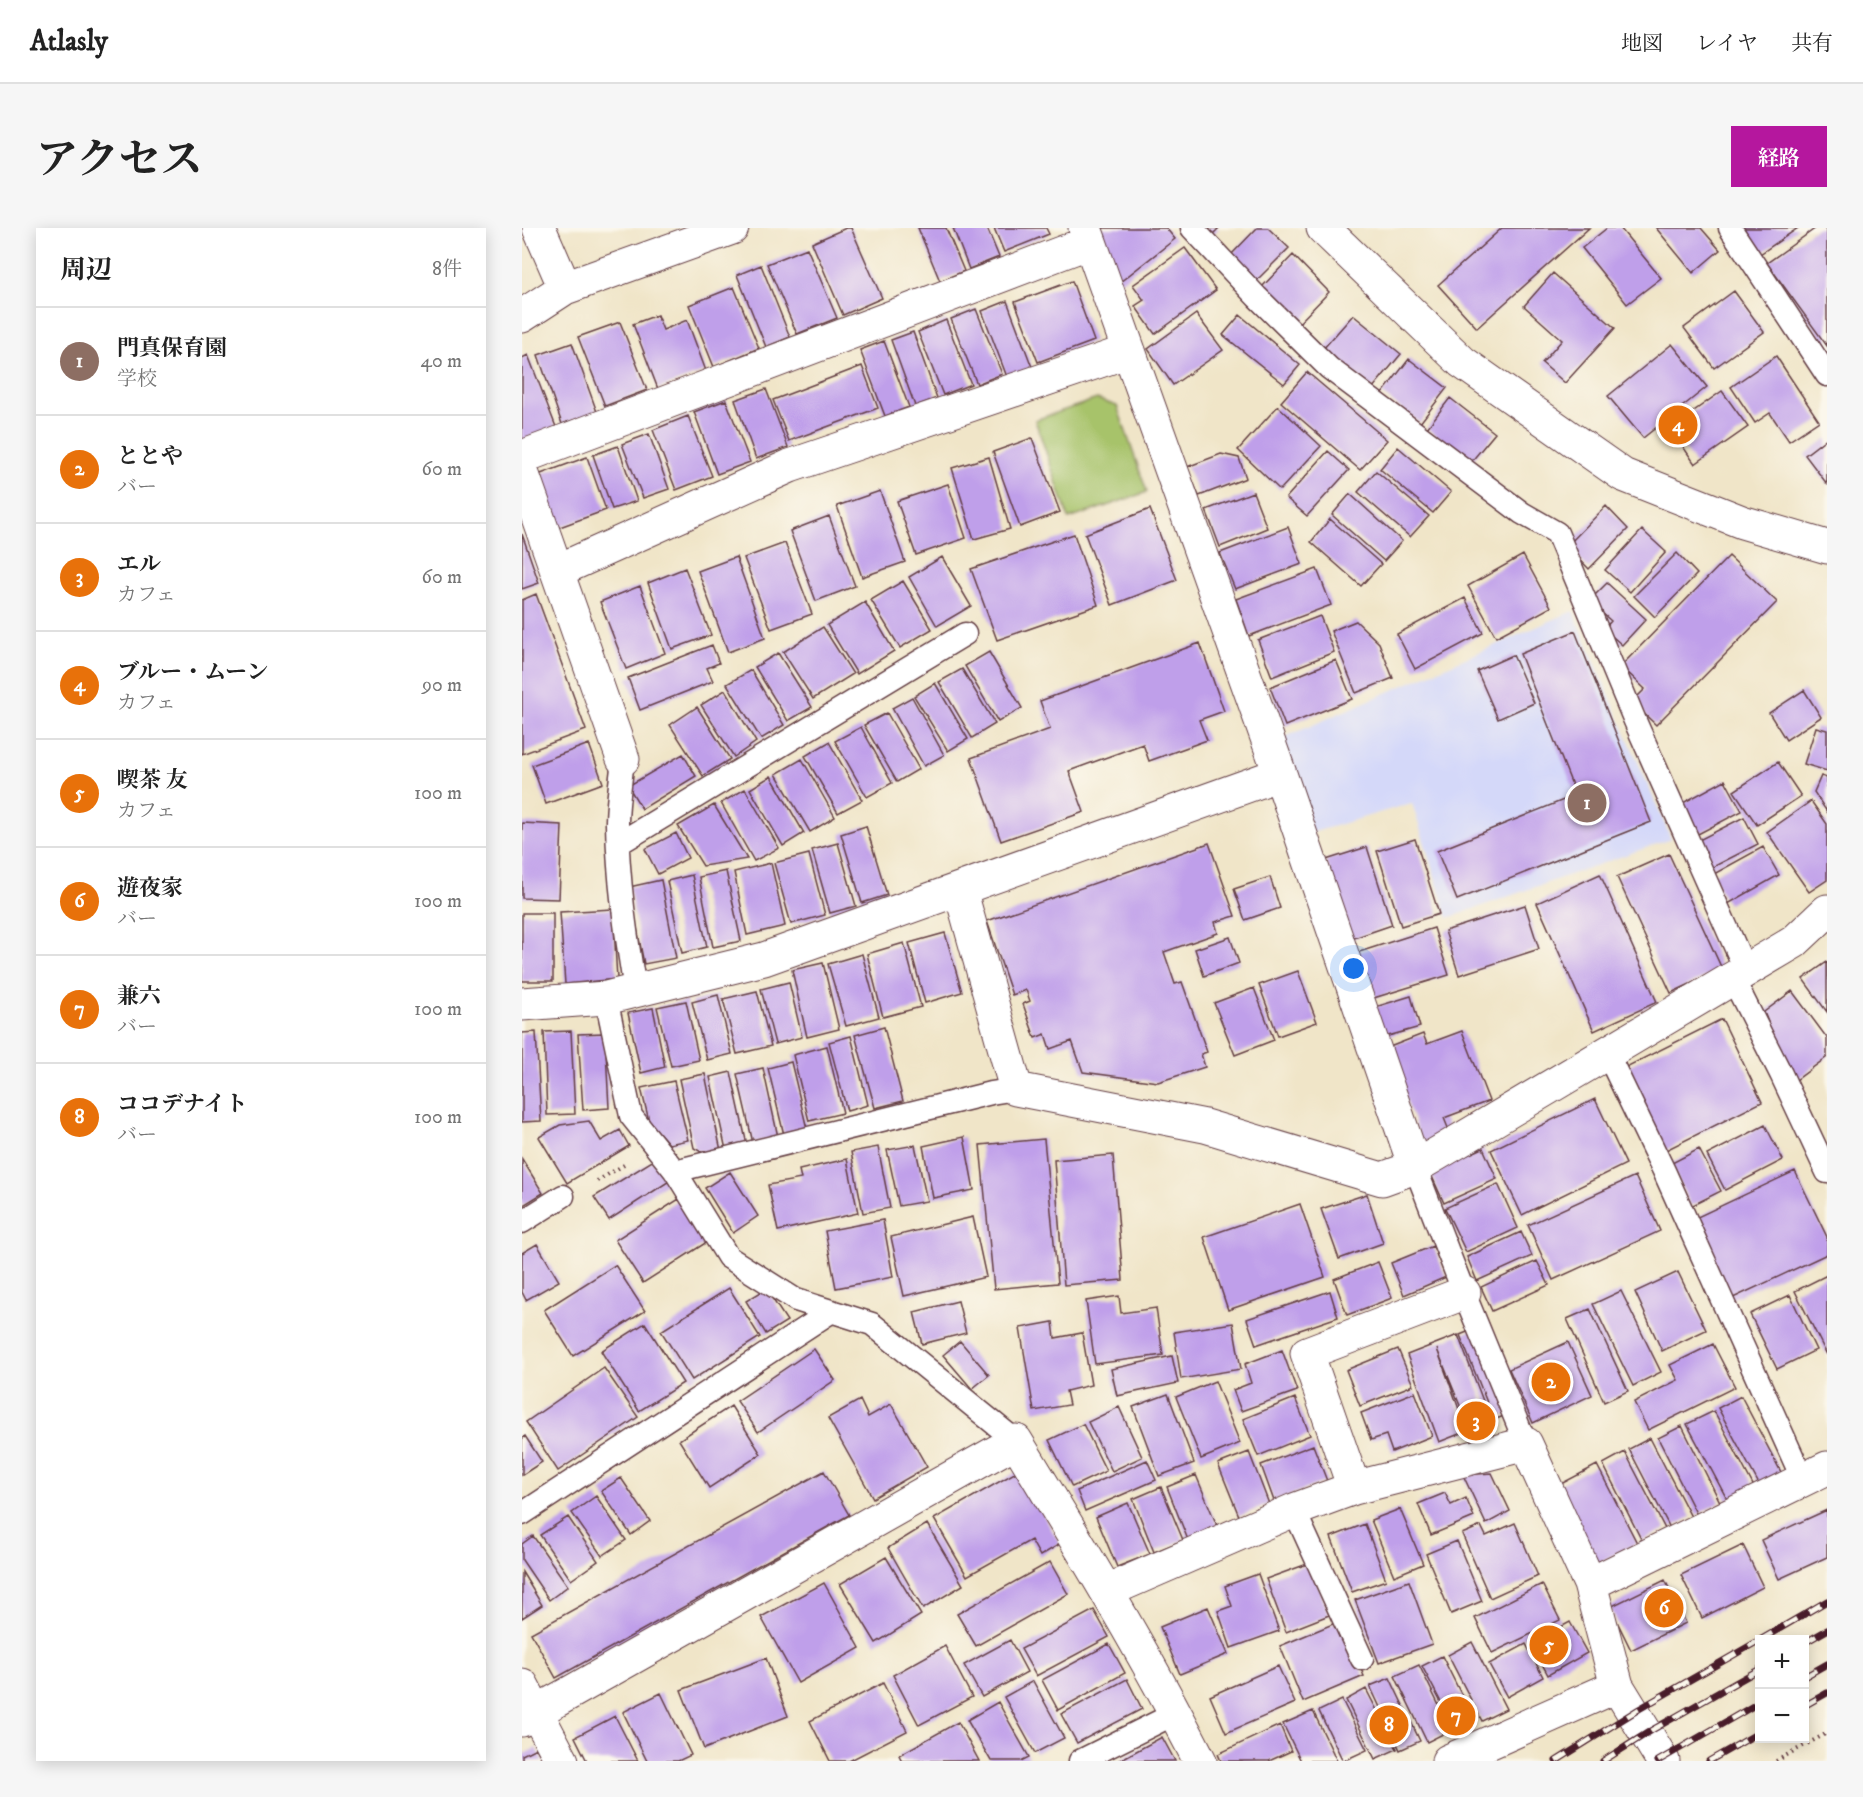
<!DOCTYPE html>
<html lang="ja">
<meta charset="utf-8">
<style>
body{margin:0;font-family:"IM FELL DW Pica","Noto Serif JP",serif;background:#f6f6f6;color:#222}
.controls{position:absolute;right:18px;bottom:18px;display:grid;overflow:hidden;border-radius:0px;box-shadow:0 3px 15px #0003}
.controls button{width:54px;height:54px;display:grid;place-items:center;padding:0;border:0;border-bottom:2px solid #e0e0e0;background:#fff;color:#222;font:30px sans-serif}
.you{position:absolute;left:832px;top:741px;width:21px;height:21px;margin:-15px;border:4px solid #fff;border-radius:50%;background:#1a73e8;box-shadow:0 0 0 9px #1a73e833}
.badge{display:grid;place-items:center;width:39px;height:39px;border-radius:50%;background:#b5179e;color:#fff;font-size:20px;font-weight:700}
.pin{position:absolute;translate:-50% -50%;border:3px solid #fff;box-shadow:0 2px 6px #0006}
.list{margin:0;padding:0;list-style:none}
h2{display:flex;justify-content:space-between;align-items:center;height:78px;margin:0;padding:0 24px;font-size:26px}
h2 small{font-size:20px;font-weight:400;color:#767676}
.list li{display:grid;grid-template-columns:39px 1fr auto;gap:18px;align-items:center;box-sizing:border-box;height:108px;padding:0 24px;border-top:2px solid #e0e0e0}
.list b{display:block;font-size:22px;white-space:nowrap}
.list p{margin:0;font-size:20px;white-space:nowrap;color:#767676}
.list em{font-size:20px;font-style:normal;color:#767676}
.map{position:relative;flex:none;width:1305px;height:1533px;overflow:hidden;border-radius:0px}
header{display:flex;align-items:center;gap:36px;box-sizing:border-box;height:84px;padding:0 30px;background:#fff;border-bottom:2px solid #e0e0e0}
header strong{font-size:28px}
nav{display:flex;gap:33px;margin-inline-start:auto;font-size:21px}
.intro{display:flex;align-items:center;justify-content:space-between;box-sizing:border-box;height:144px;padding:0 36px}
h1{margin:0;font-size:42px}
.button{padding:15px 27px;border-radius:0px;background:#b5179e;color:#fff;font-size:21px;font-weight:700}
main{display:flex;gap:36px;padding:0 36px}
aside{flex:1;background:#fff;border-radius:0px;box-shadow:0 3px 15px #0003}
.map>svg:first-child{display:block}
.built{fill:#d4d8f9}
.green{fill:#a7c36a;stroke:#78714a;stroke-width:1.5}
.building{fill:#bf9fea}
.lines{fill:none;stroke-linecap:round;stroke-linejoin:round}
.lane-casing{stroke:#633d43;stroke-width:25}
.street-casing{stroke:#633d43;stroke-width:35}
.path{stroke:#633d43;stroke-width:4;stroke-dasharray:1.5 4.5;stroke-linecap:butt}
.lane{stroke:#fff;stroke-width:22}
.street{stroke:#fff;stroke-width:33}
.rail-casing{stroke:#4a1f2b;stroke-width:7}
.rail{stroke:#fbf7ec;stroke-width:4.5;stroke-dasharray:14;stroke-linecap:butt}
</style>
<header>
<strong>Atlasly</strong>
<nav><a>地図</a><a>レイヤ</a><a>共有</a></nav>
</header>
<div class="intro"><h1>アクセス</h1><a class="button">経路</a></div>
<main>
<aside>
<h2>周辺<small>8件</small></h2>
<ul class="list">
<li><span class="badge" style="background:#8d6e63">1</span><div><b>門真保育園</b><p>学校</p></div><em>40 m</em></li>
<li><span class="badge" style="background:#e8710a">2</span><div><b>ととや</b><p>バー</p></div><em>60 m</em></li>
<li><span class="badge" style="background:#e8710a">3</span><div><b>エル</b><p>カフェ</p></div><em>60 m</em></li>
<li><span class="badge" style="background:#e8710a">4</span><div><b>ブルー・ムーン</b><p>カフェ</p></div><em>90 m</em></li>
<li><span class="badge" style="background:#e8710a">5</span><div><b>喫茶 友</b><p>カフェ</p></div><em>100 m</em></li>
<li><span class="badge" style="background:#e8710a">6</span><div><b>遊夜家</b><p>バー</p></div><em>100 m</em></li>
<li><span class="badge" style="background:#e8710a">7</span><div><b>兼六</b><p>バー</p></div><em>100 m</em></li>
<li><span class="badge" style="background:#e8710a">8</span><div><b>ココデナイト</b><p>バー</p></div><em>100 m</em></li>
</ul>
</aside>
<div class="map">
<svg width="1305" height="1533" viewBox="0 0 1305 1533">
<rect width="100%" height="100%" fill="#fbf7ec"/>
<filter id="ink" filterUnits="userSpaceOnUse"><feTurbulence type="fractalNoise" baseFrequency=".0167" numOctaves="2"/><feDisplacementMap in="SourceGraphic" scale="12" xChannelSelector="R" yChannelSelector="G"/><feConvolveMatrix kernelMatrix="1 2 1 2 8 2 1 2 1" color-interpolation-filters="sRGB"/></filter>
<filter id="wash" filterUnits="userSpaceOnUse"><feTurbulence type="fractalNoise" baseFrequency=".008" numOctaves="4" result="noise"/><feDisplacementMap in="SourceGraphic" scale="24" xChannelSelector="R" yChannelSelector="G"/><feGaussianBlur stdDeviation="1.35" result="paint"/><feColorMatrix in="noise" values="0 0 0 0 0 0 0 0 0 0 0 0 0 0 0 0 0 1.4 0 .05"/><feComposite in="paint" operator="in"/></filter>
<g filter="url(#wash)">
<rect width="100%" height="100%" fill="#f0e5c8"/>
<!-- built -->
<path class="built" d="M1051,383L1149,611L926,690L890,575L789,605L761,510Z"/>
<!-- green -->
<path class="green" d="M575,171L595,178L625,264L547,291L513,192Z"/>
<g id="blocks">
<!-- building -->
<path class="building" d="M324,0H329L360,70L321,87L290,15Z
M396,0H424L442,43L418,53Z
M431,0H465L477,29L447,41Z
M472,0H524L527,6L482,24Z
M578,0H644L653,11L598,54Z
M683,0H697L690,7Z
M735,0H746L767,20L733,54L707,29Z
M980,0H1067L955,100L916,57Z
M1085,0H1098L1139,50L1105,76L1060,20Z
M1134,0H1179L1198,22L1171,45Z
M1220,0H1276L1238,26Z
M1294,0H1305V118L1245,35Z
M285,20L315,90L275,106L245,36Z
M663,20L694,62L633,106L613,78L622,72L611,57Z
M771,27L807,64L774,98L737,62Z
M239,37L268,109L244,119L215,47Z
M1031,45L1093,100L1043,155L1020,135L1040,112L1002,78Z
M550,53L572,113L516,134L493,74Z
M212,59L237,120L192,139L167,77Z
M1212,63L1242,104L1192,140L1162,100Z
M485,73L510,139L485,149L460,83Z
M454,81L480,146L455,156L429,91Z
M674,86L701,122L651,157L626,121Z
M135,87L141,102L165,92L184,143L136,161L111,96Z
M718,87L778,137L762,156L701,107Z
M831,87L879,126L850,161L801,121Z
M424,92L449,156L421,167L396,104Z
M98,94L125,162L83,178L56,109Z
M391,104L415,170L393,178L369,112Z
M362,113L387,179L363,188L338,122Z
M50,115L75,184L40,196L16,127Z
M1150,116L1185,159L1121,210L1086,168Z
M6,127L34,199L0,212V130Z
M1254,128L1297,193L1267,213L1248,185L1233,195L1209,159Z
M887,131L925,160L898,195L860,166Z
M340,138L356,180L267,213L251,172Z
M785,144L865,212L838,242L759,174Z
M244,161L266,219L234,231L213,172Z
M1200,163L1226,199L1173,236L1148,200Z
M928,170L973,205L949,234L905,200Z
M204,172L228,234L195,246L172,184Z
M756,178L799,218L758,262L716,222Z
M166,188L190,248L154,262L131,202Z
M127,206L147,261L121,270L100,216Z
M510,210L538,284L498,299L471,224Z
M1305,210V256L1283,227Z
M96,218L115,273L90,281L71,227Z
M876,219L929,264L911,285L858,241Z
M806,223L827,242L785,288L764,270Z
M699,226L717,230L724,250L677,268L665,239Z
M65,229L84,282L35,300L16,247Z
M467,229L488,301L452,311L430,240Z
M854,243L907,288L888,309L836,264Z
M426,256L444,310L394,327L375,273Z
M358,263L383,334L340,349L315,278Z
M731,264L745,300L698,319L684,282Z
M828,266L880,313L862,333L810,287Z
M1084,278L1106,301L1067,341L1045,318Z
M628,281L655,352L590,377L563,306Z
M307,288L333,358L294,373L268,303Z
M808,291L859,336L839,358L789,314Z
M766,299L780,336L713,361L698,325Z
M1120,302L1144,324L1108,364L1083,342Z
M0,306L17,355L0,361Z
M552,306L576,377L475,412L449,341Z
M263,315L290,386L249,401L222,330Z
M1155,325L1175,346L1133,389L1112,368Z
M1001,327L1029,379L974,409L946,358Z
M1207,328L1255,374L1134,497L1110,474L1123,461L1099,438Z
M214,329L243,410L206,424L176,343Z
M420,329L449,378L415,398L387,349Z
M163,340L189,407L150,421L126,355Z
M795,341L809,377L727,408L714,371Z
M381,353L410,401L378,420L349,372Z
M1085,355L1124,391L1100,417L1082,401L1089,393L1067,373Z
M118,358L143,425L104,441L78,374Z
M14,366L64,502L0,526V372Z
M943,370L961,405L893,441L875,406Z
M343,374L372,423L335,446L305,397Z
M798,388L812,424L750,449L736,412Z
M834,393L857,415L871,450L834,465L809,403Z
M301,399L331,446L291,471L261,424Z
M1053,403L1129,594L935,672L915,623L1054,567L998,426Z
M678,415L702,483L677,492L685,512L627,533L621,516L547,543L562,584L479,613L449,530L528,501L518,473Z
M190,417L197,435L185,440L191,453L118,482L106,450Z
M467,424L500,480L476,494L443,438Z
M256,425L290,479L266,493L233,439Z
M991,427L1012,475L976,491L955,443Z
M814,432L830,471L763,498L748,459Z
M440,441L473,496L450,510L417,454Z
M229,442L262,497L239,511L205,456Z
M413,455L446,511L426,523L392,468Z
M203,462L234,514L212,529L179,477Z
M1282,462L1299,489L1264,512L1247,485Z
M390,469L422,527L402,538L370,480Z
M175,479L208,531L181,548L148,497Z
M365,485L397,541L375,554L342,497Z
M339,499L370,555L345,569L313,513Z
M1294,499L1305,502V543L1282,536Z
M307,514L340,572L316,585L283,528Z
M67,516L81,555L24,576L10,537Z
M161,526L174,548L120,581L106,558Z
M280,531L313,589L288,604L254,546Z
M1256,534L1279,568L1235,597L1212,563Z
M249,548L282,605L261,618L228,561Z
M1299,548L1305,550V584L1292,564Z
M1203,552L1220,583L1176,606L1159,576Z
M223,561L257,620L232,633L199,575Z
M1289,573L1305,596V652L1287,664L1245,604Z
M192,577L225,631L181,638L156,598Z
M1222,589L1236,616L1189,640L1175,613Z
M0,595L40,597L37,671L0,670Z
M344,598L365,667L340,675L319,606Z
M154,605L166,630L136,646L123,621Z
M893,611L917,686L879,698L855,623Z
M316,615L334,678L308,685L290,622Z
M687,615L713,688L693,694L696,705L642,724L653,756L660,754L685,824L679,826L683,839L636,854L561,844L550,813L528,821L523,806L513,810L501,776L508,773L504,762L490,767L465,693Z
M845,619L870,697L829,711L804,632Z
M1241,619L1257,647L1206,676L1190,647Z
M287,626L303,687L269,696L252,635Z
M1147,626L1200,741L1149,765L1095,649Z
M249,635L263,698L225,707L212,644Z
M204,643L219,713L191,719L177,649Z
M1078,646L1135,774L1072,803L1015,675Z
M170,647L185,719L160,725L145,653Z
M748,649L758,680L723,692L712,661Z
M139,652L154,730L122,736L107,659Z
M1003,677L1017,721L937,747L923,703Z
M91,681L95,751L43,756L38,684Z
M0,685H31V753H0Z
M912,700L927,747L845,772L831,726Z
M423,705L440,764L403,775L387,715Z
M708,709L717,735L682,748L673,721Z
M382,715L399,779L361,789L345,726Z
M340,726L357,789L324,798L306,736Z
M1305,734V784L1281,751Z
M301,735L317,801L285,809L270,742Z
M776,743L795,794L756,808L737,757Z
M267,754L280,809L253,816L239,761Z
M732,760L752,812L713,827L692,775Z
M235,763L249,818L215,826L201,771Z
M1270,763L1305,810V829L1270,855L1242,784Z
M196,767L210,826L185,832L170,774Z
M889,768L898,799L859,810L850,780Z
M164,773L177,832L149,838L135,779Z
M131,780L143,839L119,845L106,785Z
M1200,791L1240,874L1140,924L1100,841Z
M362,799L381,873L353,880L333,807Z
M49,803L53,886L25,887L22,804Z
M940,803L967,873L922,890L928,905L900,915L865,820L901,806L905,816Z
M14,804L19,893L0,894V805Z
M83,805L87,880L61,882L56,806Z
M329,808L346,877L325,883L307,814Z
M305,818L321,885L287,893L271,827Z
M269,834L285,901L262,907L246,840Z
M241,840L256,909L231,915L215,846Z
M209,844L225,917L204,922L188,849Z
M183,846L199,923L183,926L172,920L157,851Z
M152,853L166,912L147,916L127,893L119,860Z
M1073,871L1104,936L1000,987L969,922Z
M67,893L79,913L98,902L107,918L45,955L17,909L38,897Z
M1243,897L1261,932L1203,962L1185,927Z
M442,909L452,962L411,970L401,918Z
M522,911L536,1055L472,1061L458,917Z
M393,917L405,973L377,978L365,922Z
M356,919L368,980L341,985L329,924Z
M961,920L975,951L922,975L908,944Z
M1177,921L1199,963L1169,978L1148,936Z
M591,927L601,1052L542,1057L532,932Z
M135,930L149,952L87,992L72,969Z
M0,931L21,965L0,978Z
M325,931L336,985L256,1003L246,957L279,951L277,942Z
M1273,943L1305,1009V1026L1209,1071L1171,991Z
M208,944L236,988L211,1005L183,960Z
M1113,948L1138,1003L1031,1052L1006,997Z
M976,956L996,1000L944,1024L923,980Z
M845,966L861,1015L817,1031L799,981Z
M157,971L185,1014L121,1055L93,1012Z
M778,976L803,1049L706,1082L682,1009Z
M451,989L464,1049L382,1068L369,1009Z
M361,992L371,1049L314,1060L303,1003Z
M999,1004L1010,1028L955,1053L945,1029Z
M15,1016L37,1053L4,1072L0,1064V1025Z
M911,1018L924,1049L882,1067L869,1035Z
M1015,1033L1027,1057L970,1083L959,1059Z
M856,1034L870,1070L825,1087L812,1051Z
M93,1037L123,1083L51,1128L22,1082Z
M1156,1044L1184,1102L1140,1123L1113,1064Z
M1305,1047V1127L1273,1063Z
M207,1060L238,1109L170,1152L139,1103Z
M244,1061L265,1093L244,1106L224,1073Z
M808,1063L816,1089L734,1117L725,1091Z
M1099,1063L1139,1144L1111,1158L1071,1076Z
M1268,1067L1294,1122L1255,1141L1228,1086Z
M597,1068L599,1085L634,1080L641,1127L573,1136L564,1073Z
M436,1073L444,1105L400,1116L392,1084Z
M1068,1081L1106,1163L1082,1174L1045,1091Z
M531,1094L533,1110L560,1105L569,1157L544,1163L547,1177L512,1183L498,1100Z
M123,1095L161,1155L117,1183L79,1123Z
M711,1095L719,1141L659,1151L652,1104Z
M955,1100L989,1185L972,1192L938,1107Z
M936,1107L969,1194L948,1202L915,1121L945,1203L917,1214L885,1127Z
M438,1113L467,1147L450,1161L421,1127Z
M1046,1114L1070,1167L1011,1195L987,1141Z
M1191,1116L1213,1159L1126,1202L1112,1174L1156,1152L1148,1137Z
M292,1121L313,1152L236,1204L215,1173Z
M876,1121L891,1157L838,1178L824,1142Z
M760,1122L775,1163L719,1183L711,1162L729,1155L723,1136Z
M650,1128L656,1155L595,1168L589,1141Z
M82,1140L116,1189L36,1243L4,1194Z
M693,1153L718,1215L679,1231L654,1169Z
M893,1164L910,1208L870,1224L864,1207L849,1212L839,1185Z
M646,1166L672,1235L637,1248L611,1179Z
M1219,1168L1260,1246L1238,1258L1196,1180Z
M773,1170L788,1207L736,1228L721,1191Z
M338,1172L346,1189L369,1176L405,1239L351,1270L306,1190Z
M209,1178L239,1226L187,1260L157,1212Z
M597,1179L620,1229L590,1243L566,1194Z
M1192,1183L1232,1259L1206,1273L1165,1196Z
M561,1196L584,1243L550,1259L527,1212Z
M1160,1198L1198,1274L1175,1287L1136,1210Z
M3,1208L20,1234L0,1247V1211Z
M1128,1210L1169,1289L1148,1300L1107,1221Z
M791,1217L805,1253L752,1273L739,1237Z
M727,1224L747,1276L717,1288L696,1236Z
M1103,1224L1143,1301L1120,1313L1081,1236Z
M625,1232L634,1252L563,1283L555,1263Z
M1075,1237L1115,1315L1073,1336L1033,1259Z
M302,1243L327,1287L34,1450L9,1405Z
M496,1243L538,1316L518,1328L509,1312L445,1348L412,1291Z
M970,1245L988,1283L964,1296L941,1247Z
M674,1247L696,1300L666,1312L645,1259Z
M99,1250L128,1293L109,1307L79,1263Z
M639,1259L661,1312L632,1324L611,1271Z
M923,1265L929,1277L944,1270L952,1289L909,1307L896,1276Z
M74,1268L104,1312L80,1328L50,1285Z
M606,1275L628,1326L595,1339L574,1289Z
M878,1281L901,1336L872,1348L849,1292Z
M1305,1282V1329L1257,1351L1239,1312Z
M46,1289L76,1333L49,1352L18,1307Z
M993,1295L1016,1348L968,1370L940,1306L959,1298L964,1308Z
M405,1296L441,1357L401,1381L366,1320Z
M843,1296L864,1352L830,1364L809,1309Z
M11,1308L46,1358L27,1372L0,1332V1316Z
M935,1313L960,1373L929,1386L904,1326Z
M1221,1317L1241,1359L1180,1390L1159,1347Z
M364,1329L399,1387L354,1415L318,1356Z
M528,1334L546,1366L454,1418L435,1386Z
M788,1335L807,1387L764,1404L744,1351Z
M0,1344L20,1377L0,1390Z
M736,1346L757,1403L709,1420L696,1383L710,1378L703,1358Z
M1143,1352L1164,1395L1109,1422L1088,1379Z
M887,1353L910,1416L857,1435L833,1372Z
M302,1355L338,1420L276,1455L239,1389Z
M1020,1356L1038,1392L970,1425L953,1390Z
M686,1379L706,1426L658,1446L638,1399Z
M572,1382L587,1409L514,1448L499,1421Z
M818,1393L842,1448L781,1474L758,1418Z
M1048,1394L1065,1425L1026,1447L1009,1415Z
M488,1412L505,1444L460,1469L442,1437Z
M950,1414L984,1481L960,1493L926,1427Z
M587,1416L603,1445L536,1482L520,1452Z
M1004,1416L1021,1449L985,1469L967,1436Z
M423,1418L450,1469L397,1497L371,1447Z
M920,1428L952,1492L933,1501L900,1438Z
M244,1430L266,1488L182,1521L159,1462Z
M897,1437L929,1502L905,1514L873,1448Z
M756,1438L773,1475L704,1505L688,1468Z
M868,1450L898,1513L878,1522L848,1458Z
M605,1451L620,1481L555,1515L539,1486Z
M511,1453L542,1510L513,1525L482,1469Z
M361,1455L385,1503L327,1533H308L288,1493Z
M844,1461L875,1521L853,1531L824,1472Z
M139,1465L169,1527L156,1533H125L101,1484Z
M820,1472L845,1522L821,1533L797,1483Z
M476,1474L507,1529L499,1533H469L445,1492Z
M791,1483L815,1533H779L761,1496Z
M93,1488L116,1533H65L53,1509Z
M436,1494L457,1533H380L377,1527Z
M758,1497L769,1523L747,1533H699L696,1526Z
M640,1509L653,1533H596Z
M14,1520L21,1533H0V1527Z"/>
</g>
</g>
<g filter="url(#ink)">
<use href="#blocks" fill-opacity="0" stroke="#633d43" stroke-width="1.5"/>
<g class="lines">
<defs>
<path id="lane" d="M670,0L735,69L807,140L1000,285L1035,305L1113,493L1224,743
M1208,0L1305,147
M101,531C99,552 95,574 95,596C96,652 104,707 113,762
M96,616L443,406
M1211,751L1259,846L1305,944
M84,770L109,888L153,943L206,1029L274,1072L350,1096L494,1213
M1085,825L1142,943L1281,1252
M893,939L942,1065L1004,1216
M153,943L469,865L494,861
M0,994L41,968
M772,1282L840,1431
M0,1286L310,1083
M558,1533L654,1485"/>
<path id="street" d="M17,0L43,60
M563,0L758,546L893,939
M801,0L940,134L1101,247L1220,294L1305,319
M0,88L43,60L210,0
M0,229L568,14
M0,244L101,531
M35,343L268,238L607,123
M438,661L494,861L683,898L860,951L893,939L1272,714L1305,683
M0,776L84,770L242,731L758,546
M832,1260L785,1125L942,1065
M1068,1356L1305,1240
M585,1363L772,1282L832,1260L1004,1216L1068,1356L1095,1458L1141,1533
M0,1457L40,1533
M0,1492L494,1213C558,1318 622,1423 678,1533
M926,1533L1095,1458"/>
</defs>
<!-- lane casing -->
<use href="#lane" class="lane-casing"/>
<!-- street casing -->
<use href="#street" class="street-casing"/>
<!-- path -->
<path class="path" d="M75,953L102,937
M1254,1533L1305,1505"/>
<!-- lane -->
<use href="#lane" class="lane"/>
<!-- street -->
<use href="#street" class="street"/>
<defs>
<path id="rail" d="M1238,1412L1305,1373
M1282,1415L1305,1402
M1282,1449L1305,1436
M1282,1478L1305,1465
M1034,1533L1117,1481L1238,1412
M1081,1533L1130,1502L1238,1441
M1136,1533L1238,1474
M1187,1533L1238,1504"/>
</defs>
<!-- rail casing -->
<use href="#rail" class="rail-casing"/>
<!-- rail -->
<use href="#rail" class="rail"/>
</g>
</g>
</svg>
<div class="controls">
<button>+</button>
<button>−</button>
</div>
<div class="you"></div>
<div class="pin badge" style="left:1065px;top:575px;background:#8d6e63">1</div>
<div class="pin badge" style="left:1029px;top:1154px;background:#e8710a">2</div>
<div class="pin badge" style="left:954px;top:1193px;background:#e8710a">3</div>
<div class="pin badge" style="left:1156px;top:197px;background:#e8710a">4</div>
<div class="pin badge" style="left:1027px;top:1417px;background:#e8710a">5</div>
<div class="pin badge" style="left:1142px;top:1380px;background:#e8710a">6</div>
<div class="pin badge" style="left:934px;top:1488px;background:#e8710a">7</div>
<div class="pin badge" style="left:867px;top:1497px;background:#e8710a">8</div>
</div>
</main>
